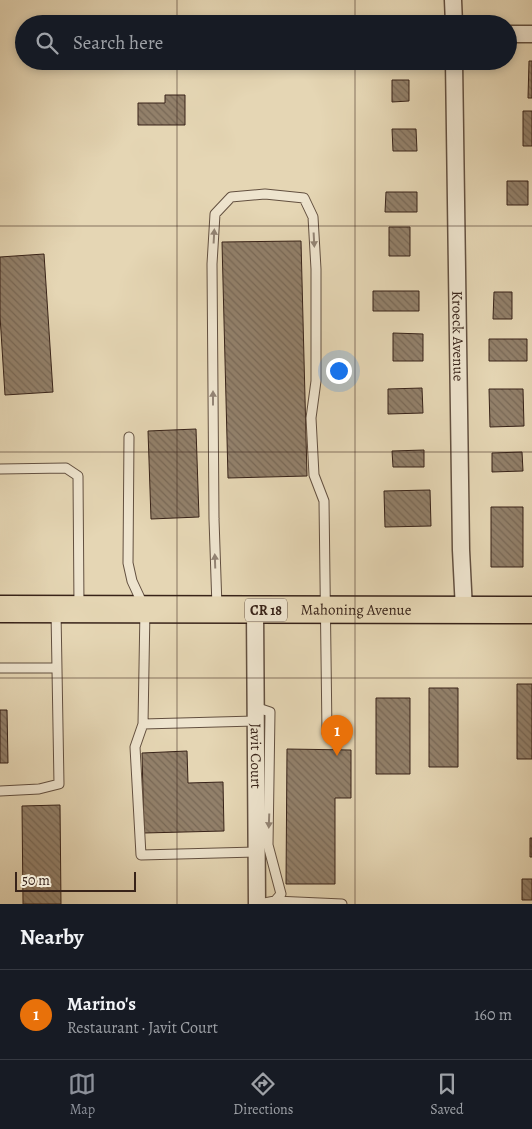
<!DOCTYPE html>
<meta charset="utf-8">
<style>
body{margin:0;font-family:Alegreya,serif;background:#242831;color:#f1f3f6}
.scale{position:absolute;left:15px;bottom:12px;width:121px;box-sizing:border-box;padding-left:5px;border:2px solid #382319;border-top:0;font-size:14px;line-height:18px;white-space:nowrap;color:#382319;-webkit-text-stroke:4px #eee4ce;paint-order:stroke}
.you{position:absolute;left:338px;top:370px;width:18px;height:18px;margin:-12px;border:4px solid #fff;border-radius:50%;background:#1a73e8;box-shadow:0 0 0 8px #1a73e833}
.badge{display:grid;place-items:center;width:32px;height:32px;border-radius:50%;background:#8c9099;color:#fff;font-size:16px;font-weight:700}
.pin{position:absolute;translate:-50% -41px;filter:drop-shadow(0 1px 2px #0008)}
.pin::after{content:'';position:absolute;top:26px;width:18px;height:15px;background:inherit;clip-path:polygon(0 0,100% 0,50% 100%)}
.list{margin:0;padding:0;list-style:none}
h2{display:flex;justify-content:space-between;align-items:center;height:65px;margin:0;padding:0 20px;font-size:21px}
h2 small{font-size:16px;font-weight:400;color:#9ea1a6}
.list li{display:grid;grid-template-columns:32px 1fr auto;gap:15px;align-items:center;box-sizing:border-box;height:90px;padding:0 20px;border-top:1px solid #363941}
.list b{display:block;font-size:19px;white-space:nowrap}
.list p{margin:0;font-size:16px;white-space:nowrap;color:#9ea1a6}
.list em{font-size:16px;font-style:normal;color:#9ea1a6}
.icon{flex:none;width:28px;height:28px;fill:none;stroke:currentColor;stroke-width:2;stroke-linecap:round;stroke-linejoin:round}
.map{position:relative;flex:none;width:532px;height:904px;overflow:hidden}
.search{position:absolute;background:#171b24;box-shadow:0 2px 8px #0003;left:15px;right:15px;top:15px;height:55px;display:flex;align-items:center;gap:12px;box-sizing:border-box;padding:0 18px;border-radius:28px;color:#9ea1a6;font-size:19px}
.sheet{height:155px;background:#171b24}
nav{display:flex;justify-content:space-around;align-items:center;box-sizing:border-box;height:70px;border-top:1px solid #363941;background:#171b24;font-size:14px;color:#9ea1a6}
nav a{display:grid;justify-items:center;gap:2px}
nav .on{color:#8c9099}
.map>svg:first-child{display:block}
.building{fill:url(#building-back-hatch);stroke:#382319}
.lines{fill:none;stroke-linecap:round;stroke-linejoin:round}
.service-casing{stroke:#635040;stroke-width:11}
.minor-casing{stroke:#635040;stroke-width:19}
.primary-casing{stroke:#382319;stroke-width:29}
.service{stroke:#eee4ce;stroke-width:9}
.minor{stroke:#eee4ce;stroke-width:16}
.primary{stroke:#e5d6b4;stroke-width:26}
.oneway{fill:#938474}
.grid{fill:none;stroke:#382319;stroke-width:1;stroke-opacity:0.55}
.labels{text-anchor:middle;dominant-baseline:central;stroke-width:4;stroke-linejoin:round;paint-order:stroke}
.shield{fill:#eee4ce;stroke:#6f5d4f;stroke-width:1}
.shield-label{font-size:14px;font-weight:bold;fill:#382319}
.street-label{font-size:15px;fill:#382319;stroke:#eee4ce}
</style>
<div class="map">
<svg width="532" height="904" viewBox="0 0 532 904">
<defs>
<pattern id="building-back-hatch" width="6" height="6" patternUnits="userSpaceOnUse" patternTransform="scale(1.25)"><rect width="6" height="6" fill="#92806a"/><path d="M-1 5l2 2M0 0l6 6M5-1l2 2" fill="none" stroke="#786856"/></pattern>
</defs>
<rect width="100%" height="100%" fill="#e5d6b4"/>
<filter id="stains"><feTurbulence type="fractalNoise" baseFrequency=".004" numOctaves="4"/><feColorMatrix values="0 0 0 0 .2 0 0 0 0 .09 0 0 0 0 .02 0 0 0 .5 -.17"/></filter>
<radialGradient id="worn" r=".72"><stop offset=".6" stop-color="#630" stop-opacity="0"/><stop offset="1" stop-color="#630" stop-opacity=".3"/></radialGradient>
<!-- building -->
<path class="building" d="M529,61H532V98H528Z
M392,80H409V101L392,102Z
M165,95H185V125H138V103H165Z
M523,111H532V146H523Z
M392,129H416L417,151H393Z
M507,181H528V205H507Z
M386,192H417V212H385Z
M389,227H410V256H389Z
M301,241L307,476L228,478L222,242Z
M44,254L53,392L5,395L0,316V257Z
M373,291H419V311H373Z
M494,292H512V319H493Z
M393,333L423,334V361H393Z
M489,339H527V361H489Z
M422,388L423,413L388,414V389Z
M489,389H523L524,426L490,427Z
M196,429L199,517L151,519L148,431Z
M424,450V467H393L392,451Z
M522,452L523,471L492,472V453Z
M430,490L431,526L385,527L384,491Z
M491,507H523V567H491Z
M517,684H532V759H517Z
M429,688H458V767H429Z
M376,698H410V774H376Z
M0,710H7L8,763H0Z
M287,749L351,750V798H335V884H286Z
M187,751L188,783L223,782L224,831L144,833L142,753Z
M60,805L61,904H23L22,806Z
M530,838H532V857H530Z
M522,879H532V900H522Z"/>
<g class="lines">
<defs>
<path id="service" d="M129,437L128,563L132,581L145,609L143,724L135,747L141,855L256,852
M0,469L66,468L78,476L79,606
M217,607L214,519L212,264L215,214L231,197L265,194L304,198L313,217L316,269V381L311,418L314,475L324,501L327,733
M0,668H57
M255,707L270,712L268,845L281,894L275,901
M143,724L255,721
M0,791L39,789L59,784L56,612
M259,904L275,901L342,904"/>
<g id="minor">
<path d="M453,0L454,24"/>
<path d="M508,34H532"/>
<path id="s1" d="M454,61L461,550L464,610"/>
<path id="s2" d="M255,610L257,904"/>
</g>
<g id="primary">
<path id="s3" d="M0,609L532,610"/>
</g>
</defs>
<!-- service casing -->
<use href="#service" class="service-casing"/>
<!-- minor casing -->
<use href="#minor" class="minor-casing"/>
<!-- primary casing -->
<use href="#primary" class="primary-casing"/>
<!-- service -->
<use href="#service" class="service"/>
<!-- minor -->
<use href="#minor" class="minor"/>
<!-- primary -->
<use href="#primary" class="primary"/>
</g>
<!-- one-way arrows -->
<defs><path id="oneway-solid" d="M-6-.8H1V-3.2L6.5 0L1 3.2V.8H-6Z" transform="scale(1.25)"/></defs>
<g class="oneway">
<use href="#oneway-solid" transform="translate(214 236) rotate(-87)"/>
<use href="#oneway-solid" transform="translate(314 240) rotate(87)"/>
<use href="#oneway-solid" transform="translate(213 398) rotate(-90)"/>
<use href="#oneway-solid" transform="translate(215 561) rotate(-92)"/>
<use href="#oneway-solid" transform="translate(269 821) rotate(92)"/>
</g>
<!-- grid -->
<path class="grid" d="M177,0V24M355,0V24M177,61V904M355,61V904M0,226H532M0,452H532M0,678H532"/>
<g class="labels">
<!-- shield labels -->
<rect class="shield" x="245" y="598.5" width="42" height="23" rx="4"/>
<g class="shield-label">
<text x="266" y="610">CR 18</text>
</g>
<!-- street labels -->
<g class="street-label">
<text stroke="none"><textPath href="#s1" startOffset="275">Kroeck Avenue</textPath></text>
<text stroke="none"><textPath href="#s3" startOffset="356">Mahoning Avenue</textPath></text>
<text stroke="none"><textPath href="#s2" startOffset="146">Javit Court</textPath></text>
</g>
</g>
<rect width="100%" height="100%" filter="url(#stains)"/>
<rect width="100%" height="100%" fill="url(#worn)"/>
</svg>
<div class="scale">50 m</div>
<div class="you"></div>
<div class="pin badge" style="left:337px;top:756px;background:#e8710a">1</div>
<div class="search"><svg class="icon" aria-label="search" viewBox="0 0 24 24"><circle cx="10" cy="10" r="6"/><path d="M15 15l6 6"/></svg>Search here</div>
</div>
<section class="sheet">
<h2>Nearby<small></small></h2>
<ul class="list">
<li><span class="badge" style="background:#e8710a">1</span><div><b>Marino's</b><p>Restaurant · Javit Court</p></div><em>160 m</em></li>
</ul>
</section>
<nav>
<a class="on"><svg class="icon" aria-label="map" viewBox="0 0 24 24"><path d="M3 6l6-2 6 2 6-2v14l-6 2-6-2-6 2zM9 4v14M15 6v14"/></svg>Map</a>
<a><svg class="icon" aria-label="directions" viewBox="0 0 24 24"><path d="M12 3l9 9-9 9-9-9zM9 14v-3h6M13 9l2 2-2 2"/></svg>Directions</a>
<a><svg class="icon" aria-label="saved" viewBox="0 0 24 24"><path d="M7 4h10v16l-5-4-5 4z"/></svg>Saved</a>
</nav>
